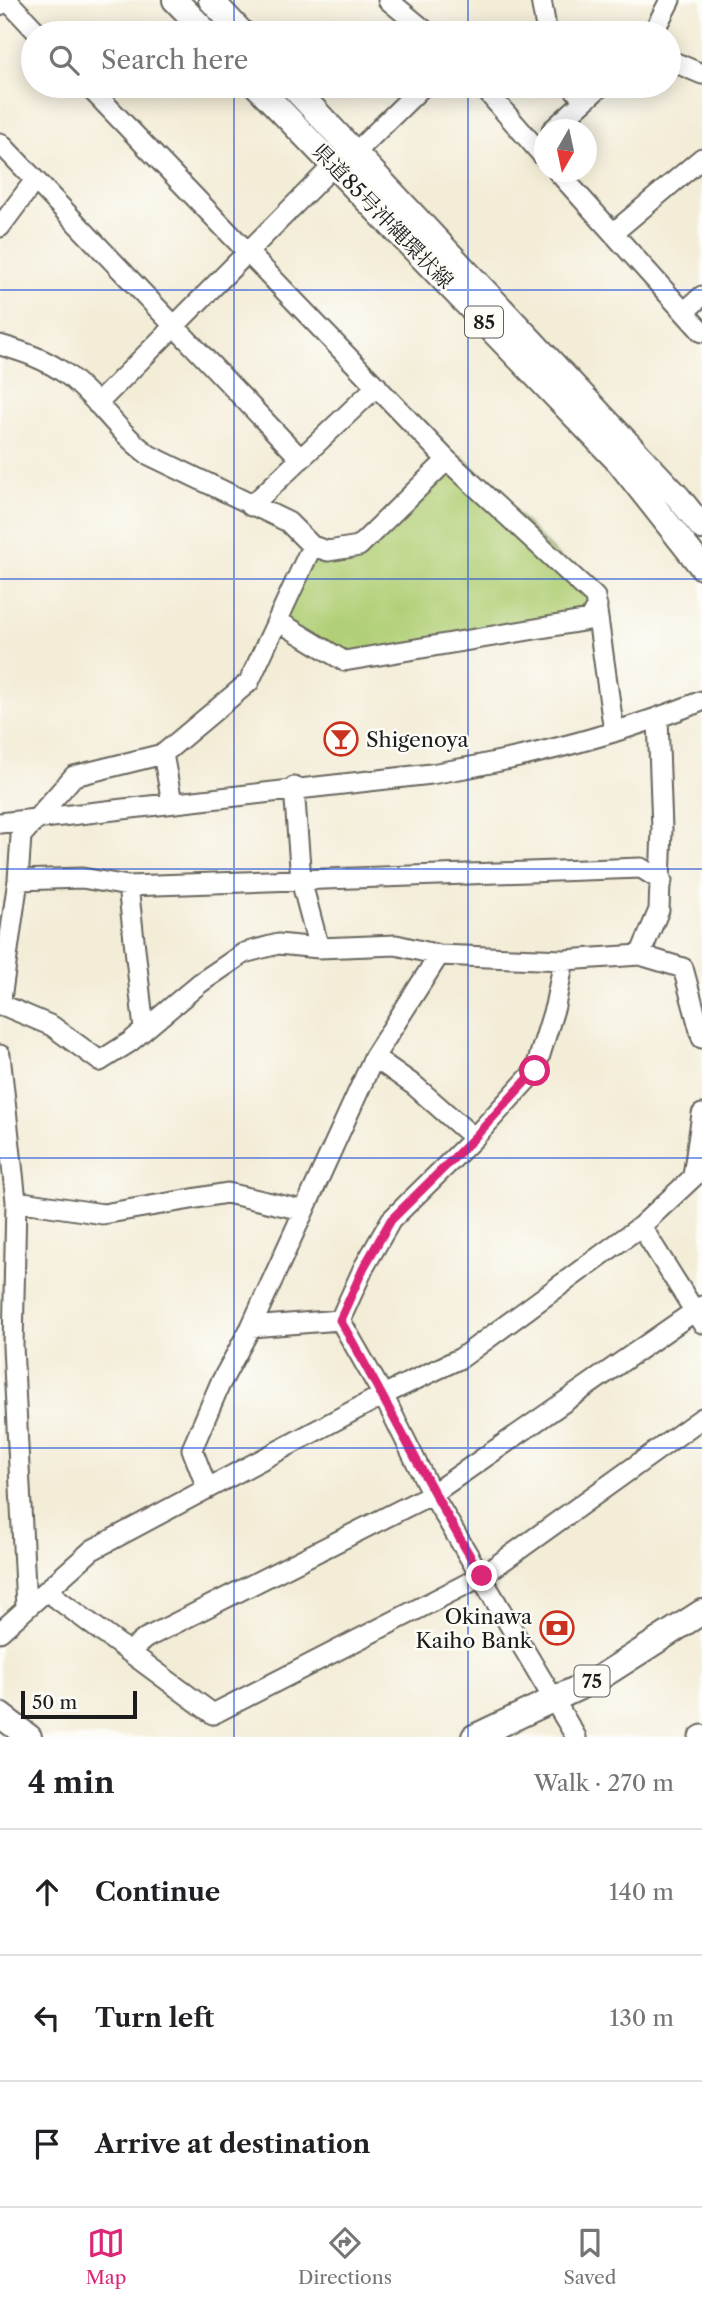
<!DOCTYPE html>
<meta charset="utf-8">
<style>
body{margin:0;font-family:"Libre Caslon Text","Noto Serif JP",serif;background:#f6f6f6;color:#202124}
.compass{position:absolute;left:534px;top:119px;width:63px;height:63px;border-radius:50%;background:#fff;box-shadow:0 4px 18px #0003;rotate:189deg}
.scale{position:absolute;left:21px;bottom:18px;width:116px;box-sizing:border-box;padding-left:7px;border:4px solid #1c1c1c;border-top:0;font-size:19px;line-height:24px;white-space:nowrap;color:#1c1c1c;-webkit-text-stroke:5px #fdfcf7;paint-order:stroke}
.stop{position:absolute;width:21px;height:21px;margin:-16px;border:5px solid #db2777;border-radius:50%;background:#fff}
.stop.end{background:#db2777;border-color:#fff;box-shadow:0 2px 7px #0008}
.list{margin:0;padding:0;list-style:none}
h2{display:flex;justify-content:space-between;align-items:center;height:91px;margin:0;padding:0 28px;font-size:30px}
h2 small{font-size:23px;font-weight:400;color:#757577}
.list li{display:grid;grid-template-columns:46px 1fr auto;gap:21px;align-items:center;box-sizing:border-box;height:126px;padding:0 28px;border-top:2px solid #e0e0e0}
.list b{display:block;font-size:26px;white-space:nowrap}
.list em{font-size:23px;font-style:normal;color:#757577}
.icon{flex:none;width:38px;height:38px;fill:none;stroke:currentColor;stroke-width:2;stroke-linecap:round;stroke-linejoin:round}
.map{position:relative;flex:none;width:702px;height:1737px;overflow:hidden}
.search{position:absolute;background:#fff;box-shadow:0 4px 18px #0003;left:21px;right:21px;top:21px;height:77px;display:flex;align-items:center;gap:18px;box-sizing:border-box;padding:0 24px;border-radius:38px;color:#757577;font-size:26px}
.sheet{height:469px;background:#fff}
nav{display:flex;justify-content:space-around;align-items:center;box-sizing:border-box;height:98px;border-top:2px solid #e0e0e0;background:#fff;font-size:19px;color:#757577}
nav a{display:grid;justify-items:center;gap:4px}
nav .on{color:#db2777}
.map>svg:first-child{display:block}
.green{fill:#b1cf76;stroke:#667649;stroke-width:2}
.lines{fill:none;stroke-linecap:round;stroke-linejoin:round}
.minor-casing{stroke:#67655d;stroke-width:23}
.major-casing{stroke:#67655d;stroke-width:28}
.minor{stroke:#fff;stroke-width:19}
.major{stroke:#fff;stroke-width:24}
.route{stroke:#db2777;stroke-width:9}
.grid{fill:none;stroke:#1d4ed8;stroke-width:2;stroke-opacity:0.55}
.labels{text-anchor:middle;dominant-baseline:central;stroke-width:5;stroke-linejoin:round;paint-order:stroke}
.shield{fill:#fdfcf7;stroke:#605f5e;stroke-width:2}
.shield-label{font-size:19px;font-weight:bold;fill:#1c1c1c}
.street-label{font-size:21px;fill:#1c1c1c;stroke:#fdfcf7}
.poi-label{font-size:21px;fill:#1c1c1c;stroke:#fdfcf7;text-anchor:start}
</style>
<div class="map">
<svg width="702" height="1737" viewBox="0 0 702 1737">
<rect width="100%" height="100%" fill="#fdfcf7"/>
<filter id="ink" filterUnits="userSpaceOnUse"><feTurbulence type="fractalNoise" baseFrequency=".0143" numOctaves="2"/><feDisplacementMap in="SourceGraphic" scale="14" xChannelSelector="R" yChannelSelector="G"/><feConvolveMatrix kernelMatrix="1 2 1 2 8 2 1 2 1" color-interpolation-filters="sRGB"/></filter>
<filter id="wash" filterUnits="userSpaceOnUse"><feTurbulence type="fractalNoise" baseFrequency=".00686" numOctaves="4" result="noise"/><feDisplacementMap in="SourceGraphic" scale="28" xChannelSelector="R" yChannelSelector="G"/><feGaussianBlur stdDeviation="1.57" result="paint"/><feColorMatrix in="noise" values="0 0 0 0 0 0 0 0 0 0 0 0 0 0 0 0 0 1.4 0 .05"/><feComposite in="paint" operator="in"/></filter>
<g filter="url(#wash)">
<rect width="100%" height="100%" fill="#f3ecd7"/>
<!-- green -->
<path class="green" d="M462,457L595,595L589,621L340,660L278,620L311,547L359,544Z"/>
</g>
<g filter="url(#ink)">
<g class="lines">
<defs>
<path id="minor" d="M388,0L428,33
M541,0L547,33
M0,5L7,0L38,33
M653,33L670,0
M669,60L702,74
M88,86L447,460L595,597L614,732
M482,86L544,157
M572,86L583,100
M552,130L601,86
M0,143L301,459
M355,153L423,86
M558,172L702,332
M0,227L35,180
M613,233L702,158
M684,312L702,296
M0,345C24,352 45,359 66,374C97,397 117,432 149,455L288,522L312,546L328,551L359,546L447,460
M97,404L334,165
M251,506L377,386
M278,621L344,661L589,620L597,606
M163,754L172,802
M294,787L301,880L319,948
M0,823L431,774C524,759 614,736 702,701
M18,880L82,878L128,886L641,868L662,881
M128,886L144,1029
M640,955L659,910L662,829L658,719
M0,1004L52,1026L100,1061L130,1042L200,983L244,953L278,944L319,948L396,945L439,955L564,960L640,955L683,968L702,1038
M0,1006L18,880L21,836L74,776L163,754L249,682L312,546
M0,1055L16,1201L13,1346L26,1607
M374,1057L415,1086L474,1138
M693,1176L702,1114
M16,1201L103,1214L227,1193L302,1210
M641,1226L702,1323
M340,1320L364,1267L391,1220L474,1138L535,1071L555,1006L564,960
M251,1327L340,1320L383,1395L432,1494L576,1737
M207,1488L192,1449L220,1384L251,1327L374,1057L439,955
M48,1592L213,1714L482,1576L702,1418
M0,1632L92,1550L383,1395L461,1358L641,1226L702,1169
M130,1651L146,1638L432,1494L702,1306
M699,1737L702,1735"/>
<path id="major" d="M175,0L207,33
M211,0L242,33
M257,86L619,462L702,567
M292,86L678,497L702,527
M0,1715L29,1737
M474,1737L599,1678L702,1612"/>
</defs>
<!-- minor casing -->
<use href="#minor" class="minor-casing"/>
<!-- major casing -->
<use href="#major" class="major-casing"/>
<!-- minor -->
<use href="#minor" class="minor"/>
<!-- major -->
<use href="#major" class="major"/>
</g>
</g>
<g class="lines" filter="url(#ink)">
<!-- route -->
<path class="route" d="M482,1576C431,1493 389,1405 340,1320L364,1267L391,1220L474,1138L535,1071"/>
</g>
<!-- grid -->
<path class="grid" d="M234,0V33M468,0V33M234,86V1737M468,86V1737M0,290H702M0,579H702M0,869H702M0,1158H702M0,1448H702"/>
<!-- icons -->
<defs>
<symbol id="bar-ring" viewBox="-11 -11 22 22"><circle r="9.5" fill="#fdfcf7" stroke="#c8321e" stroke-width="1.5"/><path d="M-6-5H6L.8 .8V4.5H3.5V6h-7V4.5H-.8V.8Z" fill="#c8321e"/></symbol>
<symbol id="bank-ring" viewBox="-11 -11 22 22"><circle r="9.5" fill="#fdfcf7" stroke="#c8321e" stroke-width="1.5"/><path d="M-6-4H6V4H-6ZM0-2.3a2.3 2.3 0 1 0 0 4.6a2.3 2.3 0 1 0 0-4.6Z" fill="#c8321e"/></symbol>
</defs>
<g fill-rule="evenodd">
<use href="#bar-ring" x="322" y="720" width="38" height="38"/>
<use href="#bank-ring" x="538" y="1609" width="38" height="38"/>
</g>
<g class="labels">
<!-- shield labels -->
<g class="shield">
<rect x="465" y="306.5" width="38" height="31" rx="5"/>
<rect x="574.5" y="1665.5" width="35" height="31" rx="5"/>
</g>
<g class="shield-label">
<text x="484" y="322">85</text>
<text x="592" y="1681">75</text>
</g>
<!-- street labels -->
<g class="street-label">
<text transform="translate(383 216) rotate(46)">県道85号沖縄環状線</text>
</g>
<!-- poi labels -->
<g class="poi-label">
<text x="366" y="739">Shigenoya</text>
<text x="532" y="1616" text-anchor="end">Okinawa<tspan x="532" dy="24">Kaiho Bank</tspan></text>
</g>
</g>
</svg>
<svg class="compass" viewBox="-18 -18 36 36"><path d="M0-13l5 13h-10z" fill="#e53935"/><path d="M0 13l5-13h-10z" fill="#757577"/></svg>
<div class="scale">50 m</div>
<div class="stop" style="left:535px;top:1071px"></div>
<div class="stop end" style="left:482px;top:1576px"></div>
<div class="search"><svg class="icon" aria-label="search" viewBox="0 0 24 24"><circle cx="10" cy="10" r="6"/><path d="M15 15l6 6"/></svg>Search here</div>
</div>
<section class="sheet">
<h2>4 min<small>Walk · 270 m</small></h2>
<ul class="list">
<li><svg class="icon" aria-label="ahead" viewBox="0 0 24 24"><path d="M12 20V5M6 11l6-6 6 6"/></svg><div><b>Continue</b></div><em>140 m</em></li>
<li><svg class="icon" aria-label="left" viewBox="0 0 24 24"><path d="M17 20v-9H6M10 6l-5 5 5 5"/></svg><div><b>Turn left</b></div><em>130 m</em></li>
<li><svg class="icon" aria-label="arrive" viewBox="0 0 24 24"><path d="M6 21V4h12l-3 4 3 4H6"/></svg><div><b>Arrive at destination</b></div></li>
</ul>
</section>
<nav>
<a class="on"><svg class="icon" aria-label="map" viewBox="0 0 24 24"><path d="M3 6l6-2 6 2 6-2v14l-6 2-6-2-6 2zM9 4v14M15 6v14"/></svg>Map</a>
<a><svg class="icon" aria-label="directions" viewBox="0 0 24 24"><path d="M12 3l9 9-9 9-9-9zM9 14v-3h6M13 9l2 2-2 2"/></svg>Directions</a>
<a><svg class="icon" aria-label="saved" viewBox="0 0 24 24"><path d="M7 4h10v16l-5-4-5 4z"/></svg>Saved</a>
</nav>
